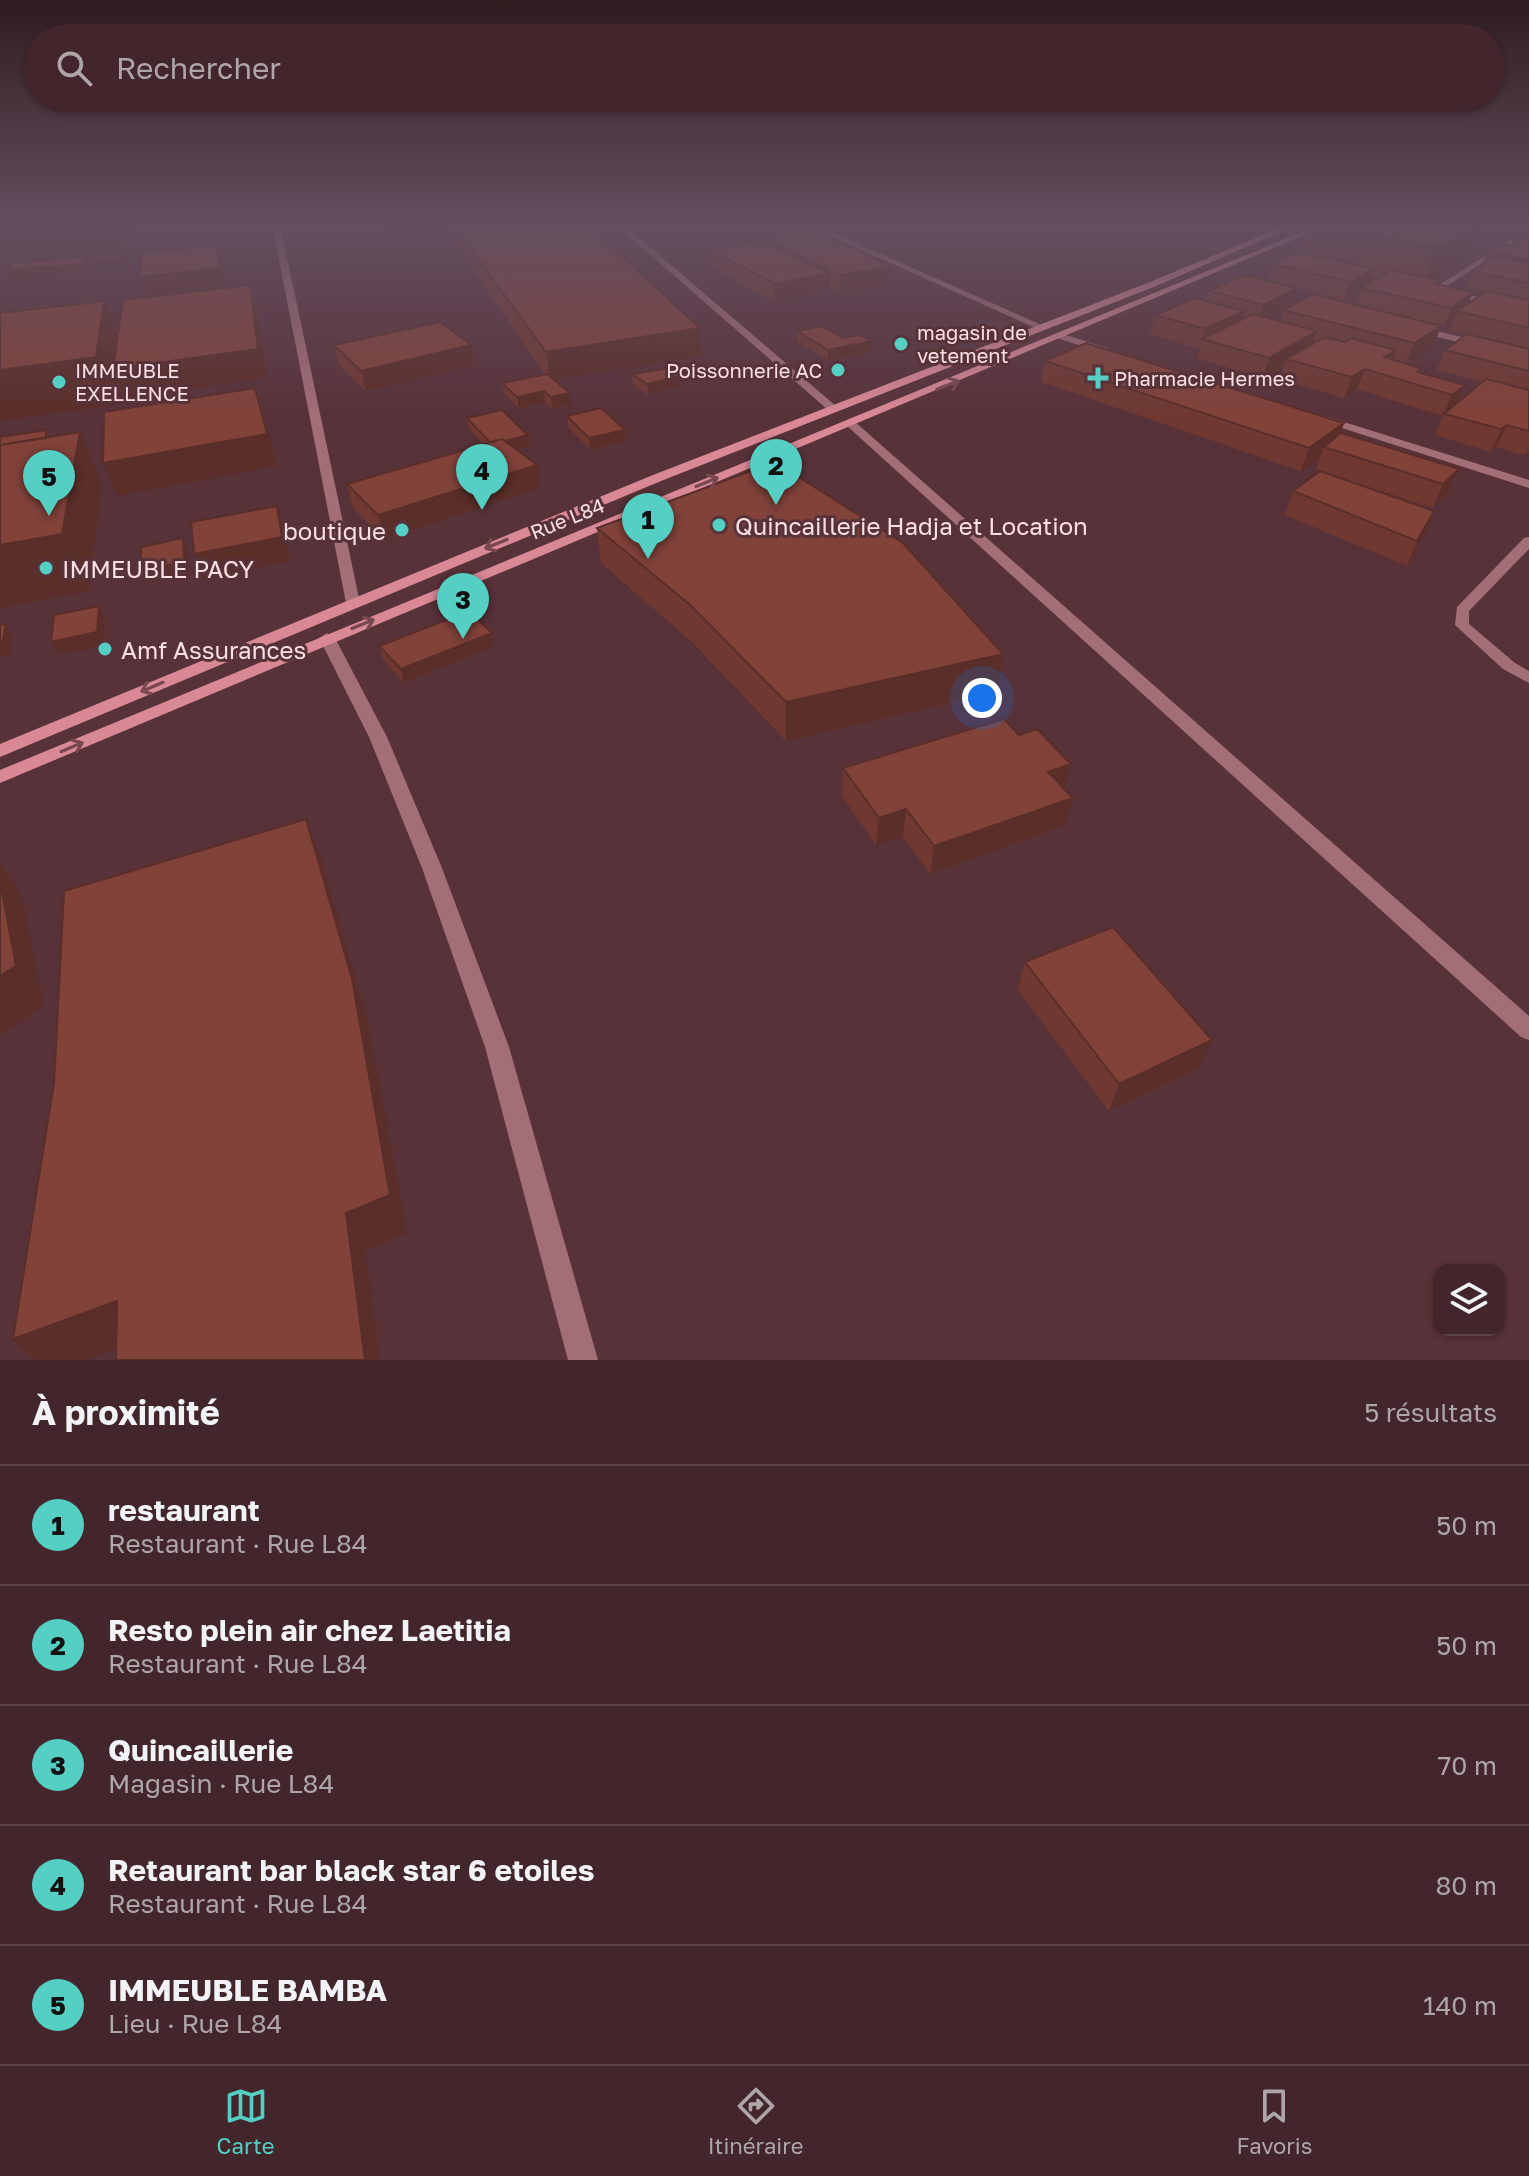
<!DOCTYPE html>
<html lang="fr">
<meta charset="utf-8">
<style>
body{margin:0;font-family:"Golos Text",sans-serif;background:#4c3237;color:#f1f3f6}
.controls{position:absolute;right:24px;bottom:24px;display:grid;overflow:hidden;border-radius:16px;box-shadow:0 2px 6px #0004}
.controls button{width:72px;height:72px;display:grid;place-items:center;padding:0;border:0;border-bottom:2px solid #5a4347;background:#42262b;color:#f1f3f6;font:40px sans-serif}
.you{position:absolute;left:982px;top:698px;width:28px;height:28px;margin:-20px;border:6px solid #fff;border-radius:50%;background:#1a73e8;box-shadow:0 0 0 12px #1a73e833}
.badge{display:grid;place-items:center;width:52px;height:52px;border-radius:50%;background:#55cec4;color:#111;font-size:26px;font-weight:700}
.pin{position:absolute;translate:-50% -66px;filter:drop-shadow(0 2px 4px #0008)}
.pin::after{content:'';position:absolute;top:42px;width:28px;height:24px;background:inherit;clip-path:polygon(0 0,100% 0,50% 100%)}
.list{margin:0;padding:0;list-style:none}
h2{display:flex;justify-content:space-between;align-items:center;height:104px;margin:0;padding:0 32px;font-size:34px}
h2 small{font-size:26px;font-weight:400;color:#aea5a9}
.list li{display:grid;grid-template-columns:52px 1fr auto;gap:24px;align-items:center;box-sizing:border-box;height:120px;padding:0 32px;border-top:2px solid #5a4347}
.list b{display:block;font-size:30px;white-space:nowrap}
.list p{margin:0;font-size:26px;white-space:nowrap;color:#aea5a9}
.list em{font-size:26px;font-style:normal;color:#aea5a9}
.icon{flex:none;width:44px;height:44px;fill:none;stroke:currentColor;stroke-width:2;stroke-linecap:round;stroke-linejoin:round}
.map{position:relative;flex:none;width:1529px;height:1360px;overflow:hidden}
.search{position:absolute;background:#42262b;box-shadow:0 2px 6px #0004;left:24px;right:24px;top:24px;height:88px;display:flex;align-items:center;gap:20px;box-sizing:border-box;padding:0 28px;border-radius:44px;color:#aea5a9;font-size:30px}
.sheet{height:704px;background:#42262b}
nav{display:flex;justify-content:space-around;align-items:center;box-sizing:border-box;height:112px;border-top:2px solid #5a4347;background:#42262b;font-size:22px;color:#aea5a9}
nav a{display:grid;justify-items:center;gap:4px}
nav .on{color:#55cec4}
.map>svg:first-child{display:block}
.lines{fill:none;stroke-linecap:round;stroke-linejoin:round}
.street{fill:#a26e77;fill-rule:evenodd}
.secondary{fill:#d98896;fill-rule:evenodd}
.wall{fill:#6f3932;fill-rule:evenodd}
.shaded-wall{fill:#5a2e29}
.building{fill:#81423a;stroke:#5a2e29;stroke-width:2}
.oneway{stroke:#784850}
.poi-dot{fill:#55cec4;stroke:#583239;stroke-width:3}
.labels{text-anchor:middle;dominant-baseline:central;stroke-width:6;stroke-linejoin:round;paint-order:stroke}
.far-poi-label{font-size:20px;fill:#f9e0e3;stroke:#583239;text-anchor:start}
.far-street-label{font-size:20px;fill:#f9e0e3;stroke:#583239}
.poi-label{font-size:24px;fill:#f9e0e3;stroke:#583239;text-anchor:start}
</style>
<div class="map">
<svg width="1529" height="1360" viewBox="0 0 1529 1360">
<rect width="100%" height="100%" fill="#583239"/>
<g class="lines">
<!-- street -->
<path class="street" d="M272,224H280L360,603L353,607L346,603Z
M615,224H623L836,406V410H828Z
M803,224H813L1046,327L1038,329Z
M1529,228V233L1448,285L1455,292L1529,308V314L1449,296L1439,285Z
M1420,327L1482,342L1484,344L1479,347L1417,332L1415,330Z
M1063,334L1107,348L1109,350L1104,353L1060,339L1058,337Z
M1320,417H1328L1529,480V488L1320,421Z
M846,421H854L1529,1016V1040L1521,1037L846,425Z
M1529,537V549L1469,611V624L1515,663L1529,671V683L1503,669L1455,625L1457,607L1524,538Z
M327,633L335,638L387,737L442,868L509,1047L598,1360H568L485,1047L422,868L369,737L319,638Z"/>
<!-- secondary -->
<path class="secondary" d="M1289,224H1299L1156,286L661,481L0,757V744L653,475L1150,282Z
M1321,224H1331L0,783V770Z"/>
</g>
<!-- wall -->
<path class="wall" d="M373,224H587L700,328L701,356L554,380L571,404L552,408L545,402L519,408L504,394L502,383L545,374L463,256L449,233L382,241Z
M1308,224H1480L1465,262L1436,279L1437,284L1473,292L1468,303L1484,293L1465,288L1472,271L1482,265L1488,252L1510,246L1512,245L1516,235L1529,228V450L1524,455L1496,447L1491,452L1435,435L1443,416L1357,389L1344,398L1280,379L1284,366L1263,378L1197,358L1200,349L1150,334L1155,315L1206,301L1209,291L1267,281L1272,264L1300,253ZM1370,277L1377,278L1367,284ZM1297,289L1344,300L1361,289L1355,305H1292ZM1283,311L1280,321L1269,318ZM1454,319L1449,330L1467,334L1445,350L1437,370L1483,382L1457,403L1465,385L1418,372L1406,363L1434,345L1441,326L1444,327Z
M762,236L893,267L892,285L839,293L830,288V291L775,302L710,267L709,250L762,241Z
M797,331L843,338L870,351L828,360L797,341Z
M334,345L475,365L366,391L339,365Z
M1045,361L1344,423L1340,434L1459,469L1448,492L1433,508L1316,470L1320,457L1301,471L1041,382Z
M632,374L680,376L681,386L648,395L633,384Z
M567,416L625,430L626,441L590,450L568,427Z
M467,418L528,435L530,446L517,450L537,465L540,488L384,539L353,508L347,484L483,444L469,429Z
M1293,491L1424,535L1407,566L1285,515Z
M597,528L997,692L786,741L691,641L601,563Z
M492,633L494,646L404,683L383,659L379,646Z
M1019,735L1071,764L1065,789L1066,825L930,874L903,837L876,845L842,796L843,768Z
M1025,962L1199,1068L1109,1111L1018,990Z"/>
<!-- shaded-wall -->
<path class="shaded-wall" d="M0,224H137L138,228L135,244L1,257L0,254Z
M228,224H249V226L229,227Z
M379,224H448L449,233L382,241Z
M1480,224L1465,262L1421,288L1436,248Z
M221,244L223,253V258H221L226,285L146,295L140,277L141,266L138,257Z
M126,253L129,261L127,266L99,269L96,260Z
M86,257L90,266L85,273L9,279L6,270Z
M893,267L892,285L839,293V275Z
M1373,268L1367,286L1361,288V289L1344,300L1350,282Z
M830,273V291L775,302V284Z
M250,285L257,311L267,378L125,399L117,380L115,405L0,421V370L104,301L121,345Z
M1297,288L1291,307L1258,323L1263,305Z
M1473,292L1466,310L1457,311L1454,319L1444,327L1451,308Z
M1244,311L1239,330L1203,339L1205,329Z
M1441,326L1434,345L1406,363L1414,343Z
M700,328L701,356L550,381L546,352Z
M1317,331L1311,350L1286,359L1284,366L1263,378L1269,358Z
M871,341L870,351L828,360V350Z
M471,345L475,365L366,391L361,371Z
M1396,350L1388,370L1384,357Z
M1365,369L1357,389L1344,398L1352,377Z
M680,376L681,386L648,395L647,384Z
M1465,385L1456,405L1444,414L1443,416L1452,395Z
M255,388L277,466L117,496L103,463Z
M544,391L545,402L519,408L517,397Z
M570,393L571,404L552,408L551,397Z
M1344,423L1336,445L1324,447L1320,457L1301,471L1309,448Z
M1507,425L1496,447L1491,452L1501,429Z
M625,430L626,441L590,450L589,438Z
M80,432L102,483L89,591L0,608V545Z
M528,435L530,446L494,455L492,444Z
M537,465L540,488L384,539L378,515Z
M1459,469L1448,492L1433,508L1443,484Z
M277,506L284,530L290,561L203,579L194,554Z
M1434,511L1424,535L1407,566L1417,541Z
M183,538L188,551L189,574L147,583L141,570Z
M99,606L105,619L104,645L58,655L51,642Z
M6,624L13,637L10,654L0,657V642Z
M492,633L494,646L404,683L401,669Z
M1003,654L997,692L786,741V702Z
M1071,764L1064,791L1048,772Z
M1073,798L1066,825L930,874L934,846Z
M906,809L903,837L876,845L879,818Z
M306,819L321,859L367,1019L407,1233L365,1251L380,1360H365L346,1213Z
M0,862L21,894L44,1006L0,1035Z
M1212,1040L1199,1068L1109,1111L1119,1084Z
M117,1301L148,1336L87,1360H35L13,1339Z"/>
<!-- building -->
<path class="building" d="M451,224H530L459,232L460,239Z
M530,224H587L700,328L546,352L459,232Z
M1316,224H1479L1436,248Z
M1529,228V237L1516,235Z
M814,229L893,267L839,275L762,236Z
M1522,238L1529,240V260L1488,252L1498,244L1510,246Z
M762,241L830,273L775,284L709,250Z
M213,245L141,253V257H138L140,252Z
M217,245L220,268L140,277L141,253Z
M1296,252L1373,268L1350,282L1272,264Z
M126,253L124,257L96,260L98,255Z
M86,257L82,264L6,270L12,263Z
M1497,257L1529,263V283L1472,271Z
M1392,270L1438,280L1433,283L1473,292L1451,308L1361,288Z
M1244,275L1297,288L1263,305L1209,291Z
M250,285L258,349L113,369L123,300Z
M1487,291L1529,300V328L1457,311Z
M1313,294L1441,326L1414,343L1283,310Z
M1195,298L1244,311L1205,329L1155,315Z
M104,301L96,357L0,370V313Z
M1253,314L1317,331L1269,358L1202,339Z
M440,322L471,345L361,371L334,345Z
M822,326L843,338L860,335L871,341L828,350L797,331Z
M1467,334L1529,349V371L1445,350Z
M1325,337L1345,342L1351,338L1396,350L1384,357L1420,368L1417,372L1465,385L1452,395L1365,369L1352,377L1286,359Z
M1086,343L1344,423L1309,448L1045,361Z
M669,368L680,376L647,384L632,374Z
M547,374L570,393L551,397L544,391L517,397L502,383Z
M1486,379L1529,390V431L1507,425L1501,429L1444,414Z
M255,388L267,434L103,463L104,412Z
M601,408L625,430L589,438L567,416Z
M502,410L528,435L505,441L502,439L490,442L467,418Z
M46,430V438L0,445V437Z
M80,432L62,534L0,545V445Z
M1341,433L1459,469L1443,484L1324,447Z
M502,439L537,465L378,515L347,484Z
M775,462L903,543L1003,654L786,702L689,604L597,528Z
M1320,471L1434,511L1417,541L1293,491Z
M277,506L282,537L194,554L191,522Z
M183,538L184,562L141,570V547Z
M99,606L97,632L51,642L54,615Z
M469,611L492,633L401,669L379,646Z
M6,624L3,641L0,642V625Z
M1004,719L1019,735L1037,729L1071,764L1048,772L1073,798L934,846L906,809L879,818L843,768Z
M306,819L352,979L390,1195L346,1213L365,1360H116L117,1301L13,1339L54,1083L64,891Z
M0,881L16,966L0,976Z
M1113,927L1212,1040L1119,1084L1025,962Z"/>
<!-- one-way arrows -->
<defs><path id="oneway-shaft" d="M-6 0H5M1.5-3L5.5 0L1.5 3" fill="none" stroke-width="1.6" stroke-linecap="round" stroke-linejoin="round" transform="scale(2)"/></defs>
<g class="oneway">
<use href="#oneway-shaft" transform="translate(948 385) rotate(-21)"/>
<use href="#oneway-shaft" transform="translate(707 482) rotate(-22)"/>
<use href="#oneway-shaft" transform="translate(496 544) rotate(158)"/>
<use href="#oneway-shaft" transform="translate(363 624) rotate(-22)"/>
<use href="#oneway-shaft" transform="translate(152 687) rotate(157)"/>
<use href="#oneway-shaft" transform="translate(72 747) rotate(-23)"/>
</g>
<!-- sky -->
<linearGradient id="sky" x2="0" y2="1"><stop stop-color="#301c1f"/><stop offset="0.54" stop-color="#644f5f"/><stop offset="1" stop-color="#644f5f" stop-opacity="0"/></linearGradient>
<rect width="1529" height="415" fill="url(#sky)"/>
<!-- markers -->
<g class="poi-dot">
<circle cx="901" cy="344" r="8"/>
<circle cx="838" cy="370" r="8"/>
<path d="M1094 366h8v8h8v8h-8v8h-8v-8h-8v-8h8z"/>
<circle cx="59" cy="382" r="8"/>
<circle cx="719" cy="525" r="8"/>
<circle cx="402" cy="530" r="8"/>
<circle cx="46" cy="568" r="8"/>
<circle cx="105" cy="649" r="8"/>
</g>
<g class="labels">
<!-- far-poi labels -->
<g class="far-poi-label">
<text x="917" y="332">magasin de<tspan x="917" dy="23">vetement</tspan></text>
<text x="75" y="370">IMMEUBLE<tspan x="75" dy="23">EXELLENCE</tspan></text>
<text x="822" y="370" text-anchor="end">Poissonnerie AC</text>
<text x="1114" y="378">Pharmacie Hermes</text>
</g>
<!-- far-street labels -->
<g class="far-street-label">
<text transform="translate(567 518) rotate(-22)">Rue L84</text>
</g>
<!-- poi labels -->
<g class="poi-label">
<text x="735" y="525">Quincaillerie Hadja et Location</text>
<text x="386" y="530" text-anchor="end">boutique</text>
<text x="62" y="568">IMMEUBLE PACY</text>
<text x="121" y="649">Amf Assurances</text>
</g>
</g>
</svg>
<div class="controls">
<button><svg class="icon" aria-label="layers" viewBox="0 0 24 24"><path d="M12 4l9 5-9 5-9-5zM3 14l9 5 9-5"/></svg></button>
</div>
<div class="you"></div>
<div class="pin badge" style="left:648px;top:559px">1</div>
<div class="pin badge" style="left:776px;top:505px">2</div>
<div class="pin badge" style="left:463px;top:639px">3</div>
<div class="pin badge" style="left:482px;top:510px">4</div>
<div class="pin badge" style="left:49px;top:516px">5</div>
<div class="search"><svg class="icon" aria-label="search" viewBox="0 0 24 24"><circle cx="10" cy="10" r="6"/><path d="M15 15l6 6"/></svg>Rechercher</div>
</div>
<section class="sheet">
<h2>À proximité<small>5 résultats</small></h2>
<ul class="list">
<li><span class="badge">1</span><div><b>restaurant</b><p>Restaurant · Rue L84</p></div><em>50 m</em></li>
<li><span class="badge">2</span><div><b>Resto plein air chez Laetitia</b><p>Restaurant · Rue L84</p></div><em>50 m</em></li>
<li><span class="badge">3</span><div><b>Quincaillerie</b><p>Magasin · Rue L84</p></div><em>70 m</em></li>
<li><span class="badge">4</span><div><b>Retaurant bar black star 6 etoiles</b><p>Restaurant · Rue L84</p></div><em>80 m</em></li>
<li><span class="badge">5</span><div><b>IMMEUBLE BAMBA</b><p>Lieu · Rue L84</p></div><em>140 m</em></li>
</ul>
</section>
<nav>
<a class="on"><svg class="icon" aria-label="map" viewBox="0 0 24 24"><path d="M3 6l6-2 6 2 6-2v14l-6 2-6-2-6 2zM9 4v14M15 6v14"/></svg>Carte</a>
<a><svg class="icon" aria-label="directions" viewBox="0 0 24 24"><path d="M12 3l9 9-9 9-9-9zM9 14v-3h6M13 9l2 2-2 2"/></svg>Itinéraire</a>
<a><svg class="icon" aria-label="saved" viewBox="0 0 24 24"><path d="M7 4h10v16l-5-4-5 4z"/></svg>Favoris</a>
</nav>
